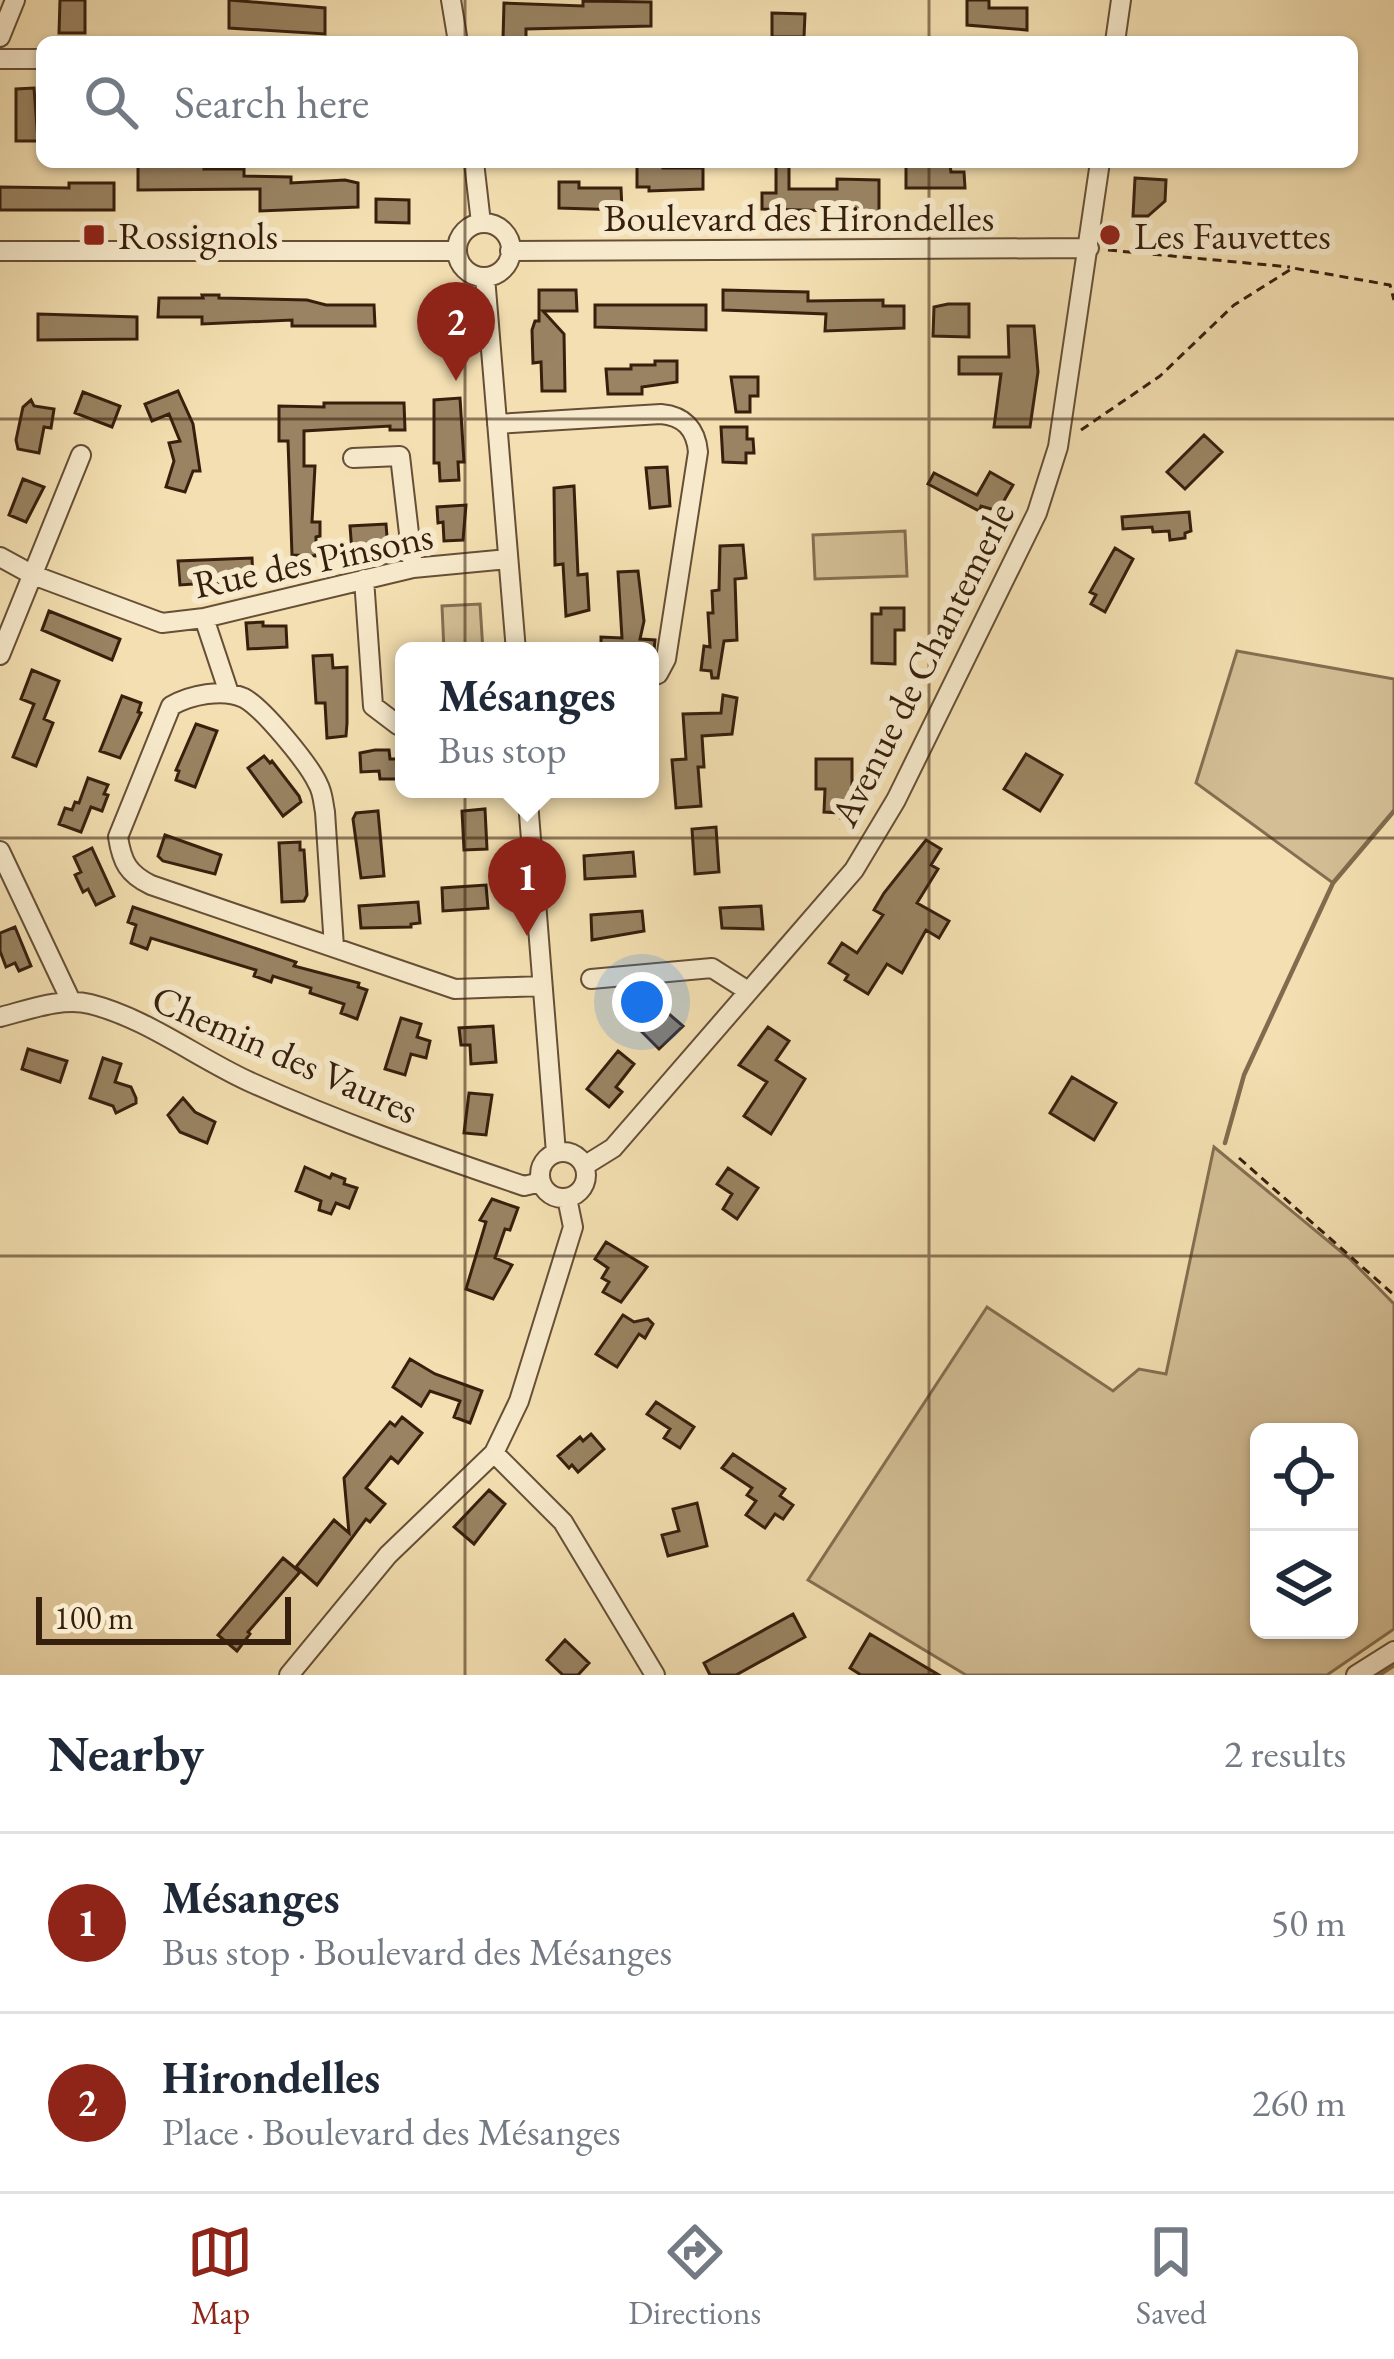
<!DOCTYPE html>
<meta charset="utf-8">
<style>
body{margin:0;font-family:"EB Garamond",serif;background:#f2f2f3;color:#1f2937}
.controls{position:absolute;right:36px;bottom:36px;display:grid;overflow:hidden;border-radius:18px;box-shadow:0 3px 9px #0004}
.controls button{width:108px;height:108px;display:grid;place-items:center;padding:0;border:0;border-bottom:3px solid #e0e1e3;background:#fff;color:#1f2937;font:60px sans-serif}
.scale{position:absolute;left:36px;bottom:30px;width:255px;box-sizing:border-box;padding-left:12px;border:6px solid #371f0d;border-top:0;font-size:33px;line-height:42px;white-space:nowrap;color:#371f0d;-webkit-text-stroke:9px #f7eacc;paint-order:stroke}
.you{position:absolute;left:642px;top:1002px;width:42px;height:42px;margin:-30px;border:9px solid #fff;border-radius:50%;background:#1a73e8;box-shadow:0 0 0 18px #1a73e833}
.badge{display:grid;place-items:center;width:78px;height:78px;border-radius:50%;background:#8f2418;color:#fff;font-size:39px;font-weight:700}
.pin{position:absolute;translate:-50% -99px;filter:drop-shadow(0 3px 6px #0008)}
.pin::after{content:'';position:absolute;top:63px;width:42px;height:36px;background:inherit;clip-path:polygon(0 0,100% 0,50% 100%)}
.popup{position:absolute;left:395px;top:642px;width:264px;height:156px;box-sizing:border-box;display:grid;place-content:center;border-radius:18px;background:#fff;filter:drop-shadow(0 3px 9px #0005);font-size:39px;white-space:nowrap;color:#747a83}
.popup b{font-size:45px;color:#1f2937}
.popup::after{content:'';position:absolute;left:50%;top:100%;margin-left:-24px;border:24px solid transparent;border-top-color:#fff}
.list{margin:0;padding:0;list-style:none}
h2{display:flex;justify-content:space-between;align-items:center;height:156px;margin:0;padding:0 48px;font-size:51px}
h2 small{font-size:39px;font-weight:400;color:#747a83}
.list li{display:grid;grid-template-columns:78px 1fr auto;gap:36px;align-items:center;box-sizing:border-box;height:180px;padding:0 48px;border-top:3px solid #e0e1e3}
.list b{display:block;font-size:45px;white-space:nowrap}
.list p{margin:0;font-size:39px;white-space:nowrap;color:#747a83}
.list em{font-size:39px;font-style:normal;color:#747a83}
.icon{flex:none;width:66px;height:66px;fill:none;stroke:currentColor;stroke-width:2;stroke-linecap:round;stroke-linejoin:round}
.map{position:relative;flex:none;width:1394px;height:1675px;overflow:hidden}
.search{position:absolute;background:#fff;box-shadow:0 3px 9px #0004;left:36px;right:36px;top:36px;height:132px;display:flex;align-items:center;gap:30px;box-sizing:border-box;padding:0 42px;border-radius:18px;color:#747a83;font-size:45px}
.sheet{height:516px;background:#fff}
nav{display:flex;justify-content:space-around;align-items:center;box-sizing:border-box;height:168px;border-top:3px solid #e0e1e3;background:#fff;font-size:33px;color:#747a83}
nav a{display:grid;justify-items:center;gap:6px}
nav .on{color:#8f2418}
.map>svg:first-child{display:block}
.green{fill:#d3be95;stroke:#856e51;stroke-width:3;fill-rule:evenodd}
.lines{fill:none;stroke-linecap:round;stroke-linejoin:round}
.stream{stroke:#816b4e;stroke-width:4.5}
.building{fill:#998362;stroke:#371f0d;stroke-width:3}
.minor-casing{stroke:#664f36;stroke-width:22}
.path{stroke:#371f0d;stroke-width:3;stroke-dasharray:9 6;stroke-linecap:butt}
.minor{stroke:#f7eacc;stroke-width:18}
.grid{fill:none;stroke:#371f0d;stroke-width:3;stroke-opacity:0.55}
.poi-dot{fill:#8f2418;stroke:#f7eacc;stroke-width:4.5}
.labels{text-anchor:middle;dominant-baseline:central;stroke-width:12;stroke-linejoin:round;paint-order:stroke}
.street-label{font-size:39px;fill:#371f0d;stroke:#f7eacc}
.poi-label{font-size:39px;fill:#371f0d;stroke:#f7eacc;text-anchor:start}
</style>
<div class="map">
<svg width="1394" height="1675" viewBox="0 0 1394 1675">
<rect width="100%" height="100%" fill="#f3dfb1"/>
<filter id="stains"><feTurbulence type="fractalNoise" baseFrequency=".00167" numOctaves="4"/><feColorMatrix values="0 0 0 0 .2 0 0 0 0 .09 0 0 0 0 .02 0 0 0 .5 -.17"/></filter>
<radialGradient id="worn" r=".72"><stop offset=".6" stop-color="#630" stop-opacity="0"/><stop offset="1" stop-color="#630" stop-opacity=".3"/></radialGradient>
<!-- green -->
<path class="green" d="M905,531L907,576L815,579L813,535Z
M480,604L483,651H444L442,606Z
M1237,651L1394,679V811L1333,883L1196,783Z
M1214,1147L1350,1259L1394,1304V1629L1327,1675H966L808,1580L987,1307L1113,1391L1139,1369L1166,1374ZM1259,1432H1349V1630H1259Z"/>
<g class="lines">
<!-- stream -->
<path class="stream" d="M1225,1143L1244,1075L1333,883L1394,811
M1379,1675L1394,1665"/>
</g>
<!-- building -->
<path class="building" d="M60,0H85V33H59Z
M229,0L325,8V34L229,28Z
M967,0H989V8H1027V30L967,25Z
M583,1L651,2V26L526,29V39H503L504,3L583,6Z
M772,13L805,14L804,37H772Z
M34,88L38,141H16V89Z
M138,162H204V169H244V176L291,177V183L345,180L358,183V207L260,211V189L138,190Z
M637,162H663V168H703V189L649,191V187H637Z
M906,162L950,165L951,172H964L965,188H906Z
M776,166H789V189H837V179L879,180V212L762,209V193H776Z
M1135,178L1166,180L1165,201L1148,216H1133Z
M559,182H579V188H621L622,210L559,208Z
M69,183H114V210H0V187L69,188Z
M376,199L409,200V223L376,222Z
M539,290H576L577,311H543L564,334L565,391H542L541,362L533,363L532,330L535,321H539Z
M723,290L808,292V301L883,300V306H904V328L825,331L826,314L723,310Z
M202,295H219V298L307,300L326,305H374L375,326H292V320L202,324V317H158L159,298H203Z
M948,304H969V337L933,336L934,307Z
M595,305H706V330L595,327Z
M38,314L137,317V339L38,340Z
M1008,326H1034L1038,372L1030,427H994L1001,374H959V357H1009Z
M655,361H677V382L642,387V394H608L606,369H631V365H655Z
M731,377H758V396H750V412H736Z
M178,391L193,424L200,471H193L185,492L166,487L174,461L169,443L180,441L169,414L152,421L145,404Z
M83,392L120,406L112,427L75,413Z
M460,398L464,462H458L459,480L440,481L439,463H434V400Z
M31,400L34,406L54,409L51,428L44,427L39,453L18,449L16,440L23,407Z
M324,403H404L405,430H390V426L304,431V466H315L312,522H320V536L316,537V556L292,555L288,441H279V406L324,407Z
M721,427H747V439H753L754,453H746V463L723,462Z
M1204,435L1222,452L1185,489L1167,472Z
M667,467L670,506L650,508L646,468Z
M990,472L1013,485L998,511L981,506L979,511L928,484L934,473L977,495Z
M23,479L44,487L26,522L9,515Z
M574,486L578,575L587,574L589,610L566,616L563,564L555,565L554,488Z
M466,505L463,540L444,541L443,522L438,523L437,507Z
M1189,512L1191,531L1185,533V538L1170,540L1169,531L1153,532L1152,527L1123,529L1122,517Z
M386,524L388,549L352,552L350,526Z
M743,545L746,578L735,579L737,640L724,641L718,678H712L711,671L701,670L704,646L710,647L708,613H713L712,591L719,590L720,546Z
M1115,548L1133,559L1105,612L1091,604L1096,595L1090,592Z
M252,558L253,580L180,585L178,561Z
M638,571L644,621L640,639L655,640L654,651H601V637L622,638L618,572Z
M881,608H904V630H895V664L872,663V614H881Z
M49,611L120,639L112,660L42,630Z
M263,622V626H286L287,647L248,649L246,623Z
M332,655L333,668L347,667V723L346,736L327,738L325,703H316L313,656Z
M32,670L59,681L44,719L53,723L36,766L13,757L34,704L21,699Z
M723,695L737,698L732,734L702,736L704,767H698L701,806L676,808L672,760L686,759L683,714L721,713Z
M122,696L141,703L138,712L141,713L120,758L100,751Z
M196,724L217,731L195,787L176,780L179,771L176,770Z
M375,750H389L390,759H404V779H380L379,771L361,772L360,753Z
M1026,754L1062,775L1040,811L1004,789Z
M264,756L270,763L272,761L299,796L301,802L283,816L248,768Z
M816,759H852V798H861V818H841V813L824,812L825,789H816Z
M88,778L108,785L104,794L108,795L102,811L91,807L81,832L59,824L65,808L72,810L75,802L79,803Z
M485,809L487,849L464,850L462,811Z
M378,811L384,876L361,878L353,819L356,813Z
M716,827L719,872L695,874L692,829Z
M165,835L221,855L215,874L163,861L158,856Z
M926,840L941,849L931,865L938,869L917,903L949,921L939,938L926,930L902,973L887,964L868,994L845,980L848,975L829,963L842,943L857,953L883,915L874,910L884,893Z
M300,842V850H304L307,895L304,901L282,902L279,843Z
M92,848L114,896L96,905L88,889L83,892L75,875L81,872L74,857Z
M633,852L635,876L585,879L584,856Z
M486,885L488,908L443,911L442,888Z
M418,902L420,923L411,924V927L361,928L359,906Z
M761,906L763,929L722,928L720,908Z
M133,907L296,962L294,966L359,983L358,987L367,990L357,1019L341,1013L344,1004L310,993L311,988L273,976L271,982L254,976L256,970L151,938L147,949L131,943L136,925L128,922Z
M642,911L644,931L592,940L591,915Z
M15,927L31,966L19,971L15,963L6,967L0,951V933Z
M662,1008L683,1026L659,1049L642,1032Z
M401,1018L421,1024L417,1037L430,1041L426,1058L411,1054L405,1075L385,1069Z
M493,1026L496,1062L471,1064L470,1045H461L459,1028Z
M768,1027L789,1041L776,1060L805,1079L771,1134L744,1116L767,1082L739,1065Z
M28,1049L67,1061L60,1082L22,1069Z
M618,1051L634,1064L616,1087L622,1092L609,1107L587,1089Z
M103,1058L121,1064L115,1082L131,1087L136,1098V1103L116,1113L113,1106L90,1098Z
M1072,1077L1116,1103L1094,1140L1050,1113Z
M469,1093L492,1095L486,1135L464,1133Z
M183,1098L195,1112L215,1122L207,1143L180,1132L168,1115Z
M305,1167L330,1178L332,1174L345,1179L344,1184L357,1188L349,1208L336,1203L331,1214L319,1210L321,1201L296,1191Z
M728,1168L758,1188L737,1219L723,1209L732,1194L717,1184Z
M492,1199L518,1208L510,1230L505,1229L495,1258L512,1265L493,1299L466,1289L486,1222L480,1220Z
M606,1242L647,1267L621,1302L603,1292L609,1282L602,1278L608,1268L595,1259Z
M623,1315L634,1322L648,1319L653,1324L645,1338L639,1334L617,1367L596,1354Z
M410,1359L435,1374L482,1391L470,1423L454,1417L460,1401L430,1391L421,1406L393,1387Z
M656,1402L694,1427L680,1448L664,1438L670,1429L647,1414Z
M402,1417L422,1433L398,1463L391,1457L366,1488L385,1504L370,1522L366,1519L317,1585L296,1567L334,1520L349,1533L344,1478L390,1422L395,1426Z
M591,1434L604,1449L578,1472L572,1465L569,1468L558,1456L580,1437L583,1441Z
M733,1454L785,1489L780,1496L793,1505L783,1519L775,1514L765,1528L746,1515L756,1501L747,1495L752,1488L722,1468Z
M489,1490L505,1504L474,1544L454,1527Z
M697,1503L707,1546L668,1556L662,1535L679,1531L673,1509Z
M283,1558L300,1572L248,1632L250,1634L237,1651L218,1635Z
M793,1614L805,1637L736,1675H710L704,1663Z
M870,1634L939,1675H861L850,1668Z
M565,1640L589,1663L578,1675H563L547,1660Z"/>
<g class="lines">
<defs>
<path id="minor" d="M451,0L458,42
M0,37L15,0
M1115,42L1121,0
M0,59H42
M474,162L481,223
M457 250a27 27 0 1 1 54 0a27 27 0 1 1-54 0Z
M0,251H457
M510,251L1089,248
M485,277L516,651
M497,424L661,414C684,416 696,429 698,452L666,659L658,674L650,677
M353,458L400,456L413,568
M0,557L33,575L162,623L204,618L413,568L508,559
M364,579L373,706L398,725H404
M204,618L229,693
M0,655L81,455
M527,789L556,1153
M0,851L71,1001
M334,947L325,812C323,802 323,793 318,784C309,764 263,708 244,698C223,688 190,695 171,706L118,837C122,862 128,874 151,885L455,989L542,986
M591,979L712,968L748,991
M0,1017C28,1010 62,997 90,1004C146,1018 196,1057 248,1081C338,1122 430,1154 524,1186L541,1182
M540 1175a23 23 0 1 1 46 0a23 23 0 1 1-46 0Z
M584,1166L613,1148L854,870L896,800L1037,513L1058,447L1100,162
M494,1453L563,1522L655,1675
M289,1675L388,1555L494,1453L519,1401L573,1227L567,1198
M1356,1675L1394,1651"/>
</defs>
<!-- minor casing -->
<use href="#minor" class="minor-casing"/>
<!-- path -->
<path class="path" d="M1108,250L1290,267
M1081,430L1160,376L1234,305L1293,268L1390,285L1394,300
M1239,1158L1394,1295"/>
<!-- minor -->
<use href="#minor" class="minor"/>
</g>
<!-- grid -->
<path class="grid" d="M465,0V42M929,0V42M465,162V1675M929,162V1675M0,419H1394M0,838H1394M0,1256H1394"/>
<!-- markers -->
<g class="poi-dot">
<rect x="82" y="223" width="24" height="24" rx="6"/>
<circle cx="1110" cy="235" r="12"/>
</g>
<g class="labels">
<!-- street labels -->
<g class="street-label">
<text x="799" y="217">Boulevard des Hirondelles</text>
<text transform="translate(313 560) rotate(-12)">Rue des Pinsons</text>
<text transform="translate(922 664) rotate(-63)">Avenue de Chantemerle</text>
<text transform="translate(285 1054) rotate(24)">Chemin des Vaures</text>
</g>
<!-- poi labels -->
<g class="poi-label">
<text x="118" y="235">Rossignols</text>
<text x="1134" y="235">Les Fauvettes</text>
</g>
</g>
<rect width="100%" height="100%" filter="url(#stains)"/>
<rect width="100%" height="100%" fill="url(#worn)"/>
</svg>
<div class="controls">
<button><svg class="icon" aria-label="locate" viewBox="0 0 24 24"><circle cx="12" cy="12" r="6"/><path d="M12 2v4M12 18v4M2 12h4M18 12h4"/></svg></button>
<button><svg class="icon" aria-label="layers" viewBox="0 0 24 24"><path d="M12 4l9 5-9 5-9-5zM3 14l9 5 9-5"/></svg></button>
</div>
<div class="scale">100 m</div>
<div class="you"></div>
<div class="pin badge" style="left:527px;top:936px">1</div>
<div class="popup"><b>Mésanges</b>Bus stop</div>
<div class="pin badge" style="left:456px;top:381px">2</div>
<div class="search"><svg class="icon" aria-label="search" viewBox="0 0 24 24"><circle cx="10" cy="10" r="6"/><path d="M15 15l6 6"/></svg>Search here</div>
</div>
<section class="sheet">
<h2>Nearby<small>2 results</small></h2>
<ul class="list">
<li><span class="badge">1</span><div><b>Mésanges</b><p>Bus stop · Boulevard des Mésanges</p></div><em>50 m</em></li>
<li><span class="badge">2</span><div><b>Hirondelles</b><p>Place · Boulevard des Mésanges</p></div><em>260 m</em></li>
</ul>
</section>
<nav>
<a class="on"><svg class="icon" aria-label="map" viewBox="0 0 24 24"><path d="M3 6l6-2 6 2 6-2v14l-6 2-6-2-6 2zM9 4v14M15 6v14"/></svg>Map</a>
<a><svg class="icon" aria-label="directions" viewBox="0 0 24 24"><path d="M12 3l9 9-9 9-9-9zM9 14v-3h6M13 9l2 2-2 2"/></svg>Directions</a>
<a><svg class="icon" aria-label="saved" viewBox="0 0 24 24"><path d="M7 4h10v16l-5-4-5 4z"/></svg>Saved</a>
</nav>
